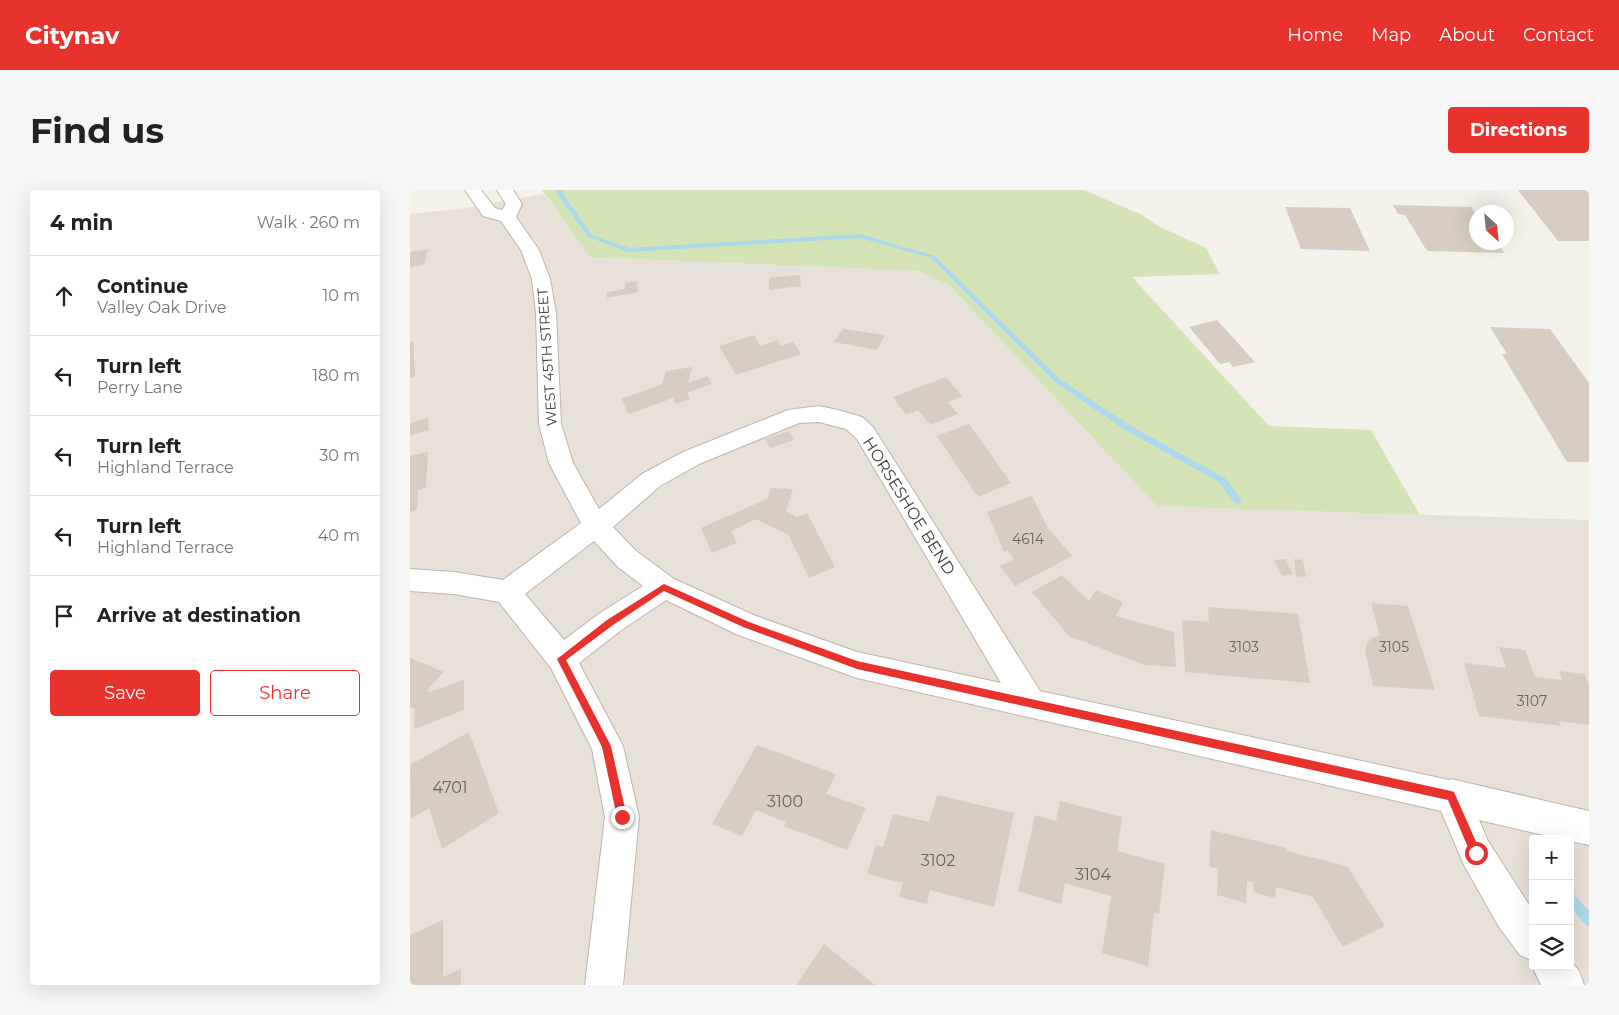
<!DOCTYPE html>
<meta charset="utf-8">
<style>
body{margin:0;font-family:Montserrat,sans-serif;background:#f6f6f6;color:#222}
.controls{position:absolute;right:15px;bottom:15px;display:grid;overflow:hidden;border-radius:5px;box-shadow:0 5px 20px #0002}
.controls button{width:45px;height:45px;display:grid;place-items:center;padding:0;border:0;border-bottom:1px solid #e0e0e0;background:#fff;color:#222;font:25px sans-serif}
.compass{position:absolute;left:1059px;top:15px;width:45px;height:45px;border-radius:50%;background:#fff;box-shadow:0 5px 20px #0002;rotate:153deg}
.stop{position:absolute;width:15px;height:15px;margin:-11px;border:4px solid #e8322d;border-radius:50%;background:#fff}
.stop.end{background:#e8322d;border-color:#fff;box-shadow:0 1px 5px #0008}
.list{margin:0;padding:0;list-style:none}
h2{display:flex;justify-content:space-between;align-items:center;height:65px;margin:0;padding:0 20px;font-size:21px}
h2 small{font-size:16px;font-weight:400;color:#767676}
.list li{display:grid;grid-template-columns:32px 1fr auto;gap:15px;align-items:center;box-sizing:border-box;height:80px;padding:0 20px;border-top:1px solid #e0e0e0}
.list b{display:block;font-size:19px;white-space:nowrap}
.list p{margin:0;font-size:16px;white-space:nowrap;color:#767676}
.list em{font-size:16px;font-style:normal;color:#767676}
.actions{display:flex;gap:10px;padding:15px 20px}
.actions a{flex:1;padding:11px 0;border:1px solid #e8322d;border-radius:5px;text-align:center;font-size:18px;color:#e8322d}
.actions .main{background:#e8322d;color:#fff}
.icon{flex:none;width:28px;height:28px;fill:none;stroke:currentColor;stroke-width:2;stroke-linecap:round;stroke-linejoin:round}
.map{position:relative;flex:none;width:1179px;height:795px;overflow:hidden;border-radius:5px}
header{display:flex;align-items:center;gap:30px;box-sizing:border-box;height:70px;padding:0 25px;background:#e8322d;color:#fff}
header strong{font-size:24px}
nav{display:flex;gap:28px;margin-inline-start:auto;font-size:18px}
.intro{display:flex;align-items:center;justify-content:space-between;box-sizing:border-box;height:120px;padding:0 30px}
h1{margin:0;font-size:35px}
.button{padding:12px 22px;border-radius:5px;background:#e8322d;color:#fff;font-size:18px;font-weight:700}
main{display:flex;gap:30px;padding:0 30px}
aside{flex:1;background:#fff;border-radius:5px;box-shadow:0 5px 20px #0002}
.map>svg:first-child{display:block}
.residential{fill:#e7e1d9;fill-rule:evenodd}
.green{fill:#d5e4b7}
.lines{fill:none;stroke-linecap:round;stroke-linejoin:round}
.stream{fill:#acd9eb;fill-rule:evenodd}
.building{fill:#d7cdc3}
.minor-casing{stroke:#beb6ad;stroke-width:2}
.minor{fill:#fff;fill-rule:evenodd}
.route{fill:#e8322d}
.labels{text-anchor:middle;dominant-baseline:central;stroke-width:4;stroke-linejoin:round;paint-order:stroke}
.far-street-label{font-size:14px;fill:#474039;stroke:#fff}
.number-label{font-size:14px;fill:#6b635c}
.street-label{font-size:16px;fill:#474039;stroke:#fff}
.near-number-label{font-size:16px;fill:#6b635c}
</style>
<header>
<strong>Citynav</strong>
<nav><a>Home</a><a>Map</a><a>About</a><a>Contact</a></nav>
</header>
<div class="intro"><h1>Find us</h1><a class="button">Directions</a></div>
<main>
<aside>
<h2>4 min<small>Walk · 260 m</small></h2>
<ul class="list">
<li><svg class="icon" aria-label="ahead" viewBox="0 0 24 24"><path d="M12 20V5M6 11l6-6 6 6"/></svg><div><b>Continue</b><p>Valley Oak Drive</p></div><em>10 m</em></li>
<li><svg class="icon" aria-label="left" viewBox="0 0 24 24"><path d="M17 20v-9H6M10 6l-5 5 5 5"/></svg><div><b>Turn left</b><p>Perry Lane</p></div><em>180 m</em></li>
<li><svg class="icon" aria-label="left" viewBox="0 0 24 24"><path d="M17 20v-9H6M10 6l-5 5 5 5"/></svg><div><b>Turn left</b><p>Highland Terrace</p></div><em>30 m</em></li>
<li><svg class="icon" aria-label="left" viewBox="0 0 24 24"><path d="M17 20v-9H6M10 6l-5 5 5 5"/></svg><div><b>Turn left</b><p>Highland Terrace</p></div><em>40 m</em></li>
<li><svg class="icon" aria-label="arrive" viewBox="0 0 24 24"><path d="M6 21V4h12l-3 4 3 4H6"/></svg><div><b>Arrive at destination</b></div></li>
</ul>
<div class="actions"><a class="main">Save</a><a>Share</a></div>
</aside>
<div class="map">
<svg width="1179" height="795" viewBox="0 0 1179 795">
<rect width="100%" height="100%" fill="#f4f0ea"/>
<!-- residential -->
<path class="residential" d="M134,4L180,67L509,81L539,95L747,316L1179,330V795H0V24L56,18ZM1123,649H1160V776H1123Z"/>
<!-- green -->
<path class="green" d="M132,0H674L732,25L748,36L796,58L810,84L722,87L859,236L961,240L1010,325L747,316L539,95L508,81L180,67Z"/>
<g class="lines">
<!-- stream -->
<path class="stream" d="M146,0H152L154,5L182,45L219,58L450,44L525,66L650,189L721,236L815,288L832,311L831,313H825L809,292L715,240L646,193L521,68L450,48L218,62L178,47L148,5Z
M1160,702L1164,704L1179,721V736L1175,734L1160,717Z"/>
</g>
<!-- building -->
<path class="building" d="M1108,0H1179V51H1148Z
M983,15L1061,17L1066,24V52H1087L1094,63L1017,61L995,25L988,24Z
M875,17L940,18L960,61L891,59Z
M18,59L14,75L0,77V62Z
M390,85L391,96L359,100V88Z
M227,91L228,102L197,108V102L215,99V93Z
M807,130L845,172L823,177L819,172L810,174L779,137Z
M1080,137L1140,139L1179,193V272H1157L1092,164H1097Z
M433,139L475,145L467,160L424,152Z
M344,145L350,156L368,150L371,156L383,152L391,164L326,185L309,156Z
M0,151H3L5,187L0,188Z
M282,177L278,193L298,186L302,194L277,203L280,209L266,214L263,208L219,224L211,209L252,194L256,181Z
M536,187L552,206L538,212L548,224L520,235L508,220L496,225L483,207Z
M18,228L19,240L0,245V233Z
M559,234L601,293L568,307L527,246Z
M379,241L384,250L360,258L356,249Z
M18,262L16,298L8,300L7,320L0,322V266Z
M361,298L383,299L376,321L387,327L397,323L425,377L399,388L378,344L345,329L321,341L327,353L302,363L291,338L357,309Z
M622,306L638,338L662,366L605,396L590,376L604,369L597,360L594,362L577,322Z
M875,369L883,384L872,386L864,370Z
M884,369L893,370L896,387L886,386Z
M652,385L679,411L686,400L713,412L706,426L764,442L766,477L734,475L659,446L622,402Z
M961,413L998,416L1025,500L963,496L955,460L957,453L962,448L970,445Z
M798,417L888,424L900,493L775,482L772,430L799,432Z
M1089,457L1115,460L1125,487L1152,490L1149,481L1175,484L1179,495V535L1149,531L1151,536L1069,526L1054,473L1096,478Z
M0,468L34,482L17,500L20,502L54,490V520L4,539L5,519L1,517L0,519Z
M59,542L89,623L32,659L19,618L1,629L0,575Z
M347,555L426,584L416,604L456,618L437,660L374,636L376,632L346,620L332,646L302,634Z
M527,605L604,623L584,717L520,700L517,714L489,707L493,693L457,684L466,655L473,657L483,624L519,632Z
M650,611L712,627L707,661L755,674L749,724L744,722L738,776L692,763L701,706L655,693L651,714L608,701L625,625L646,631Z
M801,640L876,658L877,661L937,676L975,736L933,757L903,707L866,697L865,708L843,702L844,692L837,691L836,713L807,705L808,679L799,676Z
M33,730V787L51,779V795H0V745Z
M414,754L465,795H386Z"/>
<g class="lines">
<defs>
<path id="minor" d="M55,0H71L85,18L92,20L96,14L87,0H103L112,14L106,27L129,60L140,89L146,123L151,234L163,273L189,319L232,284L273,262L378,220L409,216L428,220L452,227L463,237L630,501L1039,590L1041,589L1179,621V655L1160,651V649H1151L1069,630L1078,651L1123,721V771L1110,765L1089,737L1054,675L1031,621L447,488L326,444L256,410L210,441L169,473L213,556L229,627L213,795H175L195,627L182,559L141,478L89,412L44,404L0,401V379L44,382L93,390L171,333L139,273L129,234L126,123L122,89L111,60L91,31L73,26ZM409,232L436,239L447,249L591,493L447,462L346,426L264,389L226,361L203,337L250,296L289,274L389,233ZM184,351L208,377L233,396L190,423L154,450L115,404Z
M1160,770L1169,781L1174,795H1131L1122,776L1123,774V776H1160Z"/>
</defs>
<!-- minor casing -->
<use href="#minor" class="minor-casing"/>
<!-- minor -->
<use href="#minor" class="minor"/>
</g>
<!-- route -->
<path class="route" d="M254,394L339,432L447,471L1041,601L1044,602L1071,663L1070,667L1066,668L1062,667L1038,610L447,479L333,437L254,401L203,435L156,470L201,556L217,627L212,632L207,627L192,557L147,469L197,430Z"/>
<g class="labels">
<!-- far-street labels -->
<g class="far-street-label">
<text transform="translate(137 167) rotate(-94)">WEST 45TH STREET</text>
</g>
<!-- number labels -->
<g class="number-label">
<text x="618" y="349">4614</text>
<text x="834" y="457">3103</text>
<text x="984" y="457">3105</text>
<text x="1122" y="511">3107</text>
</g>
<!-- street labels -->
<g class="street-label">
<text transform="translate(499 316) rotate(58)">HORSESHOE BEND</text>
</g>
<!-- near-number labels -->
<g class="near-number-label">
<text x="40" y="597">4701</text>
<text x="375" y="611">3100</text>
<text x="528" y="670">3102</text>
<text x="683" y="684">3104</text>
</g>
</g>
</svg>
<div class="controls">
<button>+</button>
<button>−</button>
<button><svg class="icon" aria-label="layers" viewBox="0 0 24 24"><path d="M12 4l9 5-9 5-9-5zM3 14l9 5 9-5"/></svg></button>
</div>
<svg class="compass" viewBox="-18 -18 36 36"><path d="M0-13l5 13h-10z" fill="#e53935"/><path d="M0 13l5-13h-10z" fill="#767676"/></svg>
<div class="stop" style="left:1066px;top:663px"></div>
<div class="stop end" style="left:212px;top:627px"></div>
</div>
</main>
